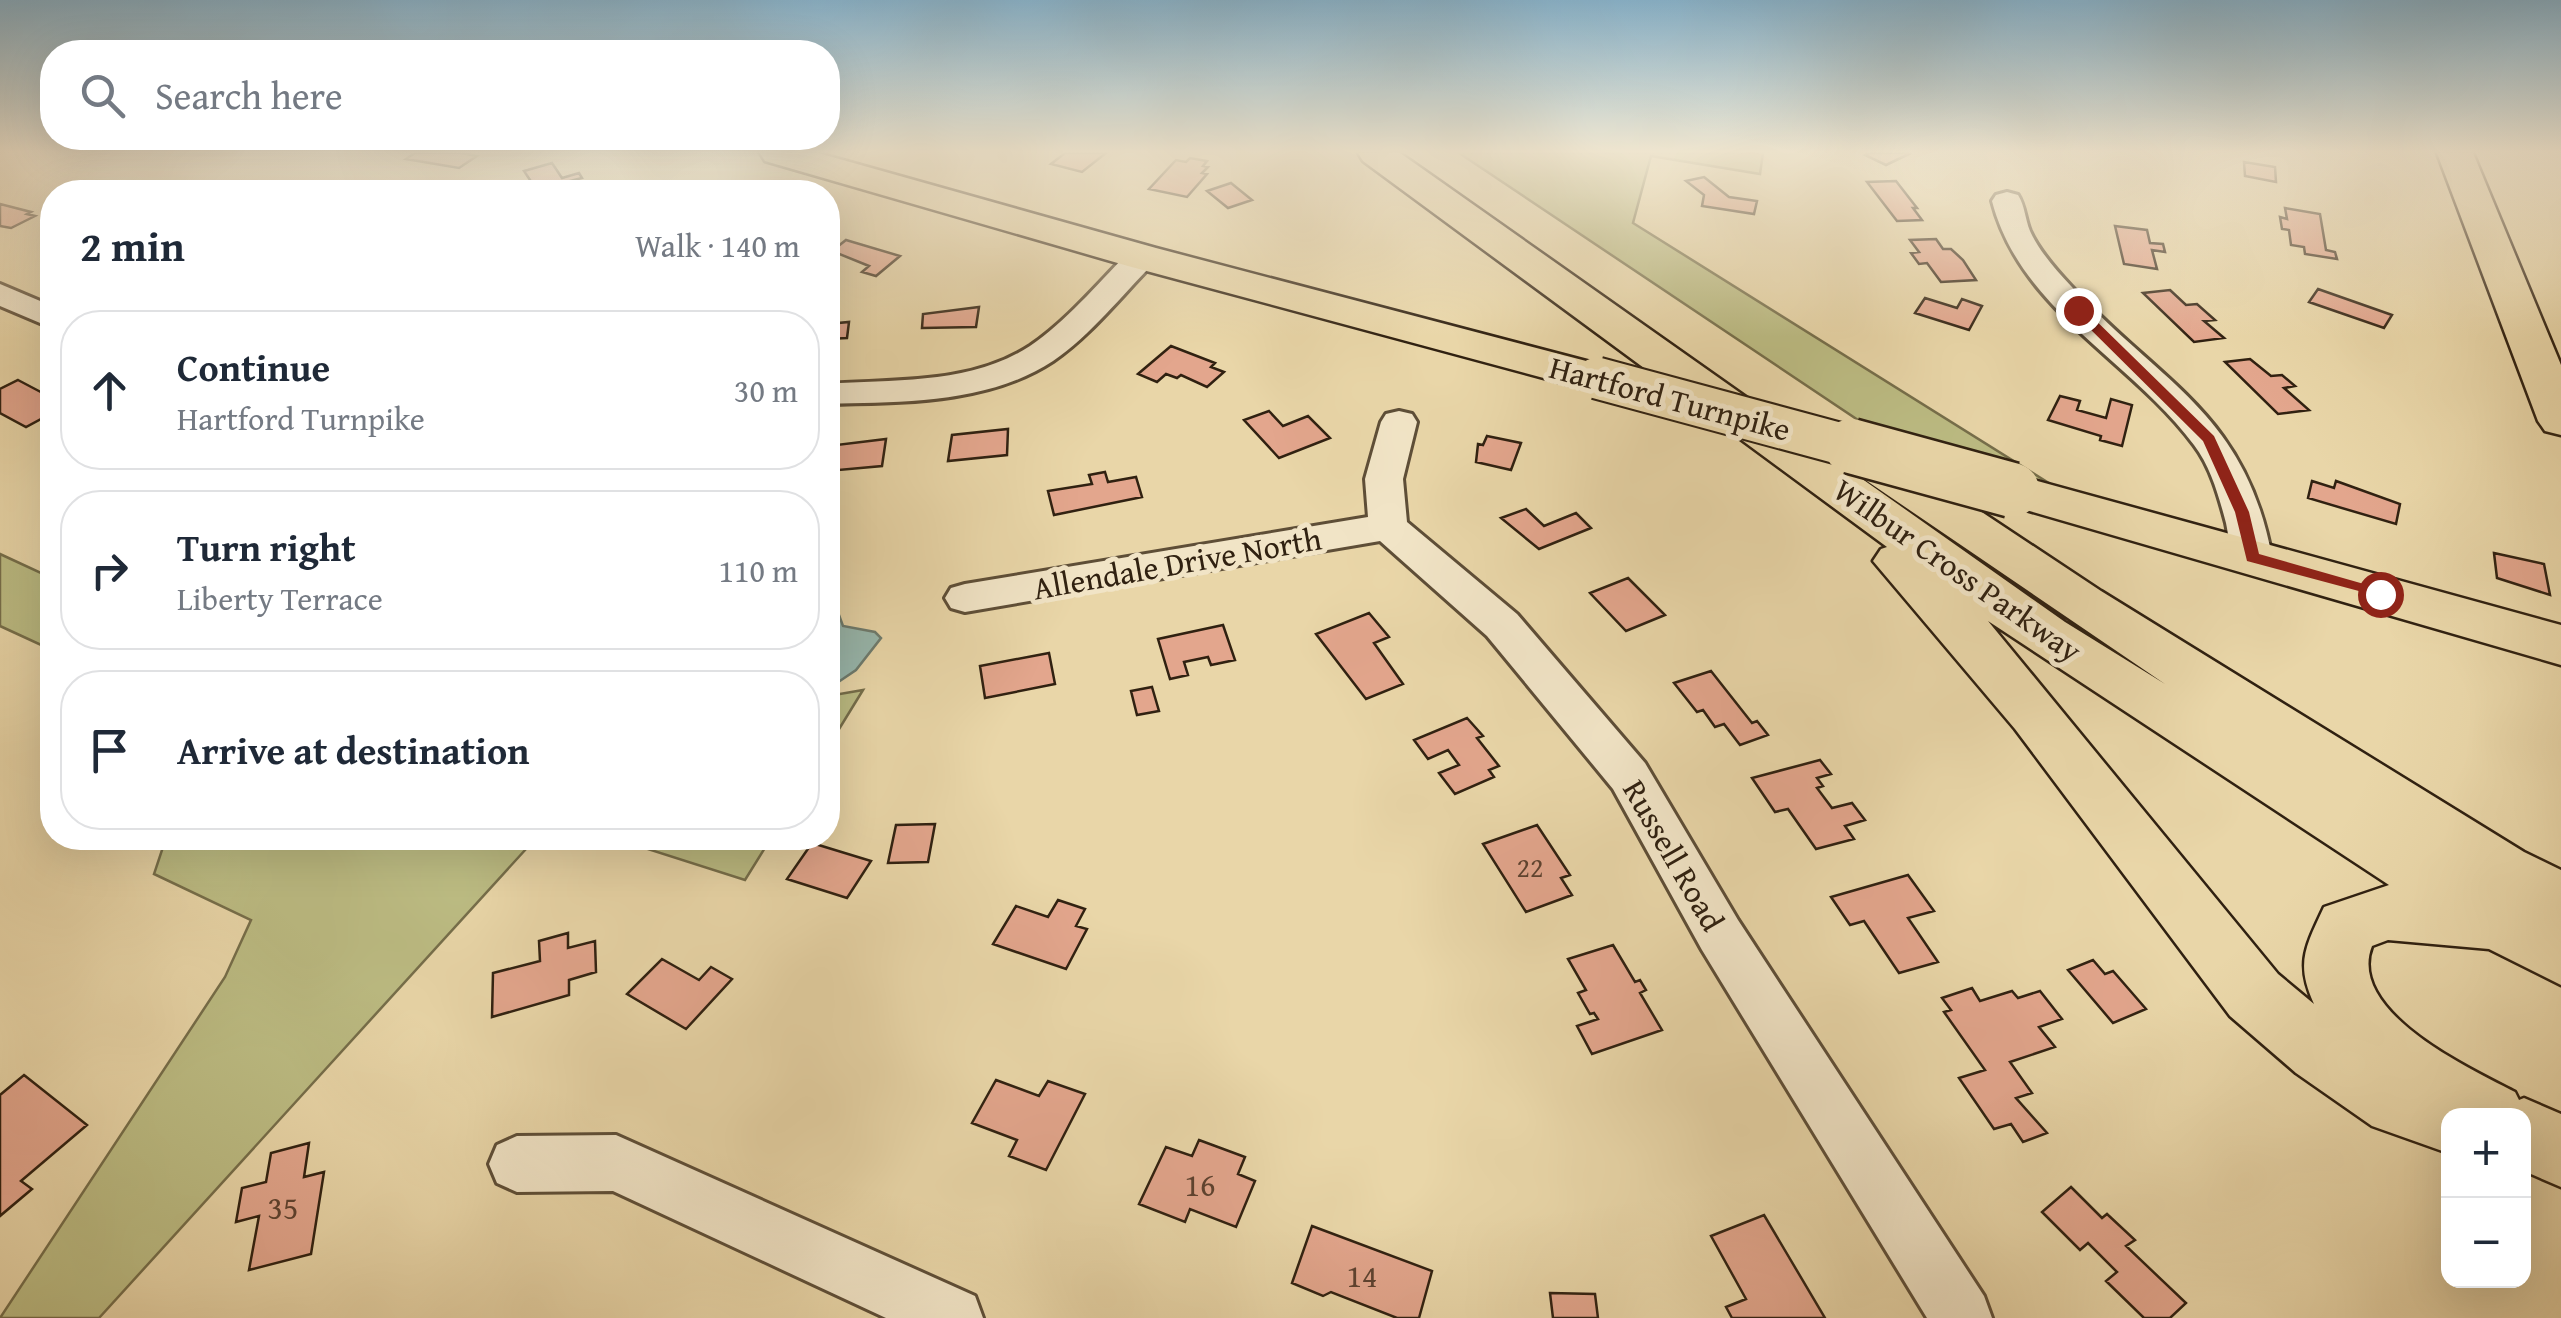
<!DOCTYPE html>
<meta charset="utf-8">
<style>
body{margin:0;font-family:"Gentium Book Plus",serif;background:#f6f6f7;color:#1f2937}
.controls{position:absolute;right:30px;bottom:30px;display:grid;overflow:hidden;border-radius:20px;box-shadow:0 10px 40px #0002}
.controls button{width:90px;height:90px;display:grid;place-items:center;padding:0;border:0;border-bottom:2px solid #e0e1e3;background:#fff;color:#1f2937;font:50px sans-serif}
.stop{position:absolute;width:30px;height:30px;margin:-22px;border:8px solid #8f2418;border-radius:50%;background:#fff}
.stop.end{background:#8f2418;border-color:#fff;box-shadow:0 2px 10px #0008}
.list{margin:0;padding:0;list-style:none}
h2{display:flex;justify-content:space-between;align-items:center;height:130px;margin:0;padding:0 40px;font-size:42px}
h2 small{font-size:32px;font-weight:400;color:#747a83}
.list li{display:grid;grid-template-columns:65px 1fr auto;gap:30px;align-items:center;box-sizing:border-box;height:160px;margin:0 20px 20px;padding:0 20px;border:2px solid #e0e1e3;border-radius:40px}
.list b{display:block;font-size:38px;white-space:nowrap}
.list p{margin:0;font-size:32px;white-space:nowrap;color:#747a83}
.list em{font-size:32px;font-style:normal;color:#747a83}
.icon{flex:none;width:55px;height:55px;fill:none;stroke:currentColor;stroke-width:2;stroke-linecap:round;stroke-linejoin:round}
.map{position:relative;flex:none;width:2561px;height:1318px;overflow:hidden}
.search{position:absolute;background:#fff;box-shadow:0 10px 40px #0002;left:40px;top:40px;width:800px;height:110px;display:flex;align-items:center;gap:25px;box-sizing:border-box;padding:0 35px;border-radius:40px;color:#747a83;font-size:38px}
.panel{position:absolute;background:#fff;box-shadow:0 10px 40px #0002;left:40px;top:180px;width:800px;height:670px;border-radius:40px}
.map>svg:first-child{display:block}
.green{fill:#bcbc83;stroke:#766e4a;stroke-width:2.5}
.water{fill:#98b8ae;stroke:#6e7c6f;stroke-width:2.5}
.building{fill:#e3a68d;stroke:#302111;stroke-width:2.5}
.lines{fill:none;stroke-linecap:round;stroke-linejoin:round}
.minor-casing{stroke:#5e4e37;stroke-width:6}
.major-casing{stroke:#302111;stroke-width:5}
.highway-casing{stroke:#302111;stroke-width:5}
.minor{fill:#f1e4c6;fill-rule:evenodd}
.major{fill:#e9d6a8;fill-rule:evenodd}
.highway{fill:#e9d6a8;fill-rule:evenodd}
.major-bridge-far1-casing{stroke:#302111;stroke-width:45;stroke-linecap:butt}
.major-bridge-casing{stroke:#302111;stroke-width:59;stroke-linecap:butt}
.major-bridge-far1{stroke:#e9d6a8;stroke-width:41}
.major-bridge{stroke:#e9d6a8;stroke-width:54}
.route{fill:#8f2418}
.labels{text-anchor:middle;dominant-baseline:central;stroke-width:10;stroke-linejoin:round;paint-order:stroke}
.number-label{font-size:28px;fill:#5d4230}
.street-label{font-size:32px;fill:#302111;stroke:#f1e4c6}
.near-number-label{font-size:32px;fill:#5d4230}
</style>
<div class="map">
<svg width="2561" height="1318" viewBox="0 0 2561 1318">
<rect width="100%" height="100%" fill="#e9d6a8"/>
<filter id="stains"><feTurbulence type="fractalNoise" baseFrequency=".002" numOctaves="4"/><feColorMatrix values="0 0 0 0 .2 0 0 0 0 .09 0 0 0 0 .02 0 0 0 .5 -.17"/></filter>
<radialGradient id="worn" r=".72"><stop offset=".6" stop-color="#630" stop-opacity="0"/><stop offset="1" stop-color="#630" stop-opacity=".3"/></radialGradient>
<!-- green -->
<path class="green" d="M1459,153H1763L1760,174L1651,156L1633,223L2060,490L1882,436Z
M0,554L52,578V650L0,626Z
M863,690L828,747V696Z
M166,838H536L99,1318H0L225,977L251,920L154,874Z
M638,838H771L745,880L632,844Z"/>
<!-- water -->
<path class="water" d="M828,599L835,604L843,626L875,632L881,638L856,670L828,689Z"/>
<!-- building -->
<path class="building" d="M415,153H461L477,156L459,168L406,159Z
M1065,153H1106L1082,172L1051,164Z
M1869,153H1911L1886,165L1865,155Z
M1190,158L1207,161L1203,166L1208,167L1202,173L1207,174L1187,197L1149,189L1176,160L1186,162Z
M2244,162L2275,167L2276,182L2245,176Z
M552,163L562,178L579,173L582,178L566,182L569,186L538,192L524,171Z
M1704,177L1729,197L1757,201L1754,214L1702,206L1704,195L1686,181Z
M1896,181L1917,208H1913L1922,220L1897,221L1867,182Z
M1231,183L1252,200L1228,208L1207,191Z
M0,204L31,212L27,214L35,216L11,228L0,226Z
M2285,208L2320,214L2326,250L2335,252L2337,259L2305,254L2304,247L2291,245L2289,230L2282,229L2280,217L2287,219Z
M2115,226L2147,230L2150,243L2163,244L2165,252L2152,250L2157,269L2124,264Z
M1936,239L1943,249H1951L1963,260L1976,280L1941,282L1927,263L1919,264L1911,253L1919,252L1910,240Z
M846,240L900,256L876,276L862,272L869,266L832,251Z
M2318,289L2392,315L2384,328L2309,302Z
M2170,290L2186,305L2197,304L2215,320L2204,321L2224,338L2194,342L2143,293Z
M1925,298L1957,308L1962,299L1982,306L1969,330L1915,313Z
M979,307L976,327L922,328L923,314Z
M849,322L847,338L828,339V324Z
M1171,346L1215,363L1211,367L1224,372L1207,387L1181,375L1177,378L1166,374L1157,382L1138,374Z
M2250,359L2271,376L2282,375L2295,386L2284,388L2309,410L2278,414L2225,362Z
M18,380L52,398V413L26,427L0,413V389Z
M2060,396L2080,401L2077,410L2106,418L2111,399L2132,405L2122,446L2100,440L2101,436L2048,420Z
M1269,411L1283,426L1308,416L1330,438L1279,458L1244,420Z
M1008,429L1007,455L948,461L952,435Z
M1487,436L1521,443L1511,470L1476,462L1478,444L1483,445Z
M886,439L882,466L828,471V446Z
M1105,472L1108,482L1136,477L1142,497L1054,515L1048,491L1092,484L1089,475Z
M2312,481L2334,488L2336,481L2400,504L2396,524L2308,498Z
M1526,509L1544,526L1576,513L1591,528L1539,549L1501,518Z
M2494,553L2544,564L2550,595L2497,578Z
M1628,578L1665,615L1626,631L1590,593Z
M1369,613L1389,637L1374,643L1403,684L1366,699L1316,634Z
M1223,625L1235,660L1211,665L1208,657L1184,662L1188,675L1170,679L1158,639Z
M1049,653L1055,684L985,698L980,666Z
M1711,671L1752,723L1757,721L1768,735L1740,745L1724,724L1715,727L1703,710L1697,712L1674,683Z
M1152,687L1159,711L1137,715L1131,691Z
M1467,718L1483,736L1477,738L1499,766L1489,770L1494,777L1455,794L1439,773L1459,765L1448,750L1428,759L1414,740Z
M1820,760L1831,774L1817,778L1823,786L1817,788L1832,808L1852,803L1865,820L1845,826L1854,839L1816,849L1788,809L1775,812L1752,778Z
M935,824L928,862L888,863L896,825Z
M1537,825L1570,875L1561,878L1572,895L1526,912L1483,844Z
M812,843L871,861L847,898L787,879Z
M1908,875L1934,911L1908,918L1938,962L1899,973L1864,921L1850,925L1831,897Z
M1058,900L1085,909L1076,926L1087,929L1066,969L993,944L1016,906L1048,917Z
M568,933V948L595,941L596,972L569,980V995L492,1017L493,973L540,961L539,941Z
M1613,945L1635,982L1640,980L1646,990L1640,993L1662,1030L1592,1054L1577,1026L1598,1019L1594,1013L1590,1014L1578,993L1586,990L1568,959Z
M662,959L699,980L711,967L732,979L686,1029L627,994Z
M2093,960L2105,974L2113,971L2146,1009L2113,1023L2068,970Z
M1972,988L1980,1001L2012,991L2018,998L2040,991L2062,1019L2039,1027L2055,1047L2010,1062L2032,1093L2016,1098L2047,1133L2023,1142L2011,1124L1994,1129L1959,1078L1985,1070L1944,1012L1951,1010L1942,998Z
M24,1075L87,1125L21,1181L32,1189L0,1216V1095Z
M996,1080L1039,1096L1048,1081L1085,1094L1046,1170L1009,1156L1017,1140L972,1123Z
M1199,1140L1245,1157L1238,1174L1255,1181L1236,1227L1190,1209L1185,1222L1139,1204L1166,1147L1192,1156Z
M309,1143L304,1177L324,1172L311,1254L249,1270L259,1216L236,1222L242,1188L266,1182L271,1153Z
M2071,1187L2102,1218L2107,1214L2135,1240L2126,1246L2186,1303L2170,1318H2144L2106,1281L2117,1272L2088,1243L2080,1250L2042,1212Z
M1764,1215L1825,1318H1732L1726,1307L1746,1299L1711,1236Z
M1312,1226L1432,1271L1419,1318H1397L1331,1292L1323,1296L1292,1283Z
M1550,1293L1595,1294L1598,1318H1553Z"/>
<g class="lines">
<defs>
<path id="minor" d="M2007,192L2018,195C2025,206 2025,219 2030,231C2039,251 2056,270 2071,286C2161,384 2245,412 2272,557L2266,567L2252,571L2238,567C2230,553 2229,538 2226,523C2219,497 2211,467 2194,445C2131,360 2020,310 1992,201L1996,195Z
M1142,248L1153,250L1158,257L1153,264C1121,296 1091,335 1053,361C988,404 902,402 828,404V384C896,379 970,385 1030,346C1068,320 1098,283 1131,250Z
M0,284L52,306V328L0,306Z
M1399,411L1412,414L1417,422L1403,479L1407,522L1517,614L1645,763L1738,920L1984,1296L1992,1318H1927L1702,950L1613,789L1487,636L1380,541L965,612L951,608L945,598L951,588L965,584L1368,517L1365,479L1381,422L1386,414Z
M616,1135L975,1296L983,1318H886L613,1191L517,1192L497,1183L489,1164L497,1145L517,1136Z"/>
<path id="major" d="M760,153H818L1156,248L1613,368L1619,378L1613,388L1597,391L1581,388L1128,266L765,161Z
M2437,153H2473L2561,365V435L2545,431L2538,421Z
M2012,474L2561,625V665L1995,501L1988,490L1995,479Z"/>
<path id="highway" d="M1358,153H1400L2065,622L2165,684L1839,462L1832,451L1839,440L1856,436L1873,440L2101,591L2524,852L2561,870V985L2489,949L2388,940L2372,946C2346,1012 2471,1069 2515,1092L2519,1100L2524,1098L2561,1114V1187L2524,1171V1116H2448V1153L2372,1126L2296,1073L2230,1016L2015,729L1873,561L1881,549L1887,547L1363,161ZM1988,621L2389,885L2324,907C2306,946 2295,963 2314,1004L2278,974Z"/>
</defs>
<!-- minor casing -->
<use href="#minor" class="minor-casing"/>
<!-- major casing -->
<use href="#major" class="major-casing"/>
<!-- highway casing -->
<use href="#highway" class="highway-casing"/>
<!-- minor -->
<use href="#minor" class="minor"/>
<!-- major -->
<use href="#major" class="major"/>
<!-- highway -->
<use href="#highway" class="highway"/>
<defs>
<path id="major-bridge-far1" d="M1597,378L1860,449"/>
<path id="major-bridge" d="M1851,446L2012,490"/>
</defs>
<!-- major-bridge-far1 casing -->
<use href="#major-bridge-far1" class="major-bridge-far1-casing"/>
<!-- major-bridge casing -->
<use href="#major-bridge" class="major-bridge-casing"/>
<!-- major-bridge-far1 -->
<use href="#major-bridge-far1" class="major-bridge-far1"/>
<!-- major-bridge -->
<use href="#major-bridge" class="major-bridge"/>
</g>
<!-- sky -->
<linearGradient id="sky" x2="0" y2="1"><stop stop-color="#88b6d1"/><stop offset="0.45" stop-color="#f5edd8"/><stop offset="1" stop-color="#f5edd8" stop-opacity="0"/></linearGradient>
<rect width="2561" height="337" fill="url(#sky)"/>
<!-- route -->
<path class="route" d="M2073,307H2082L2214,436L2249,512L2259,554L2385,590V598L2247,561L2235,512L2203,441L2073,312Z"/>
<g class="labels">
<!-- number labels -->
<g class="number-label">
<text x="1530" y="866">22</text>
</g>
<!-- street labels -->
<g class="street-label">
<text transform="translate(1670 398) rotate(15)">Hartford Turnpike</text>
<text transform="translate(1177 563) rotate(-10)">Allendale Drive North</text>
<text transform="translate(1958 570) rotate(35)">Wilbur Cross Parkway</text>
<text transform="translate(1674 855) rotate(60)">Russell Road</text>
</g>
<!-- near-number labels -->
<g class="near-number-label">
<text x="1200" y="1184">16</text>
<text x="283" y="1207">35</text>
<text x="1362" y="1275">14</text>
</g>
</g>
<rect width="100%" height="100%" filter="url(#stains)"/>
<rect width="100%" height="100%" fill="url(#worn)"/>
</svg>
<div class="controls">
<button>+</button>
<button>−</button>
</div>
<div class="stop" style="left:2380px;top:594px"></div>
<div class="stop end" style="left:2078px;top:310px"></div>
<div class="search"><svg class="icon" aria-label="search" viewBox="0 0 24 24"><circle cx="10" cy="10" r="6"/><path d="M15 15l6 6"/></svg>Search here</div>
<section class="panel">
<h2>2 min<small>Walk · 140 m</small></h2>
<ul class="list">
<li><svg class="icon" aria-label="ahead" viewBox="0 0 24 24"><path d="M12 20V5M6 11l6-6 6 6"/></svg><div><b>Continue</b><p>Hartford Turnpike</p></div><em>30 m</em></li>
<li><svg class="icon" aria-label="right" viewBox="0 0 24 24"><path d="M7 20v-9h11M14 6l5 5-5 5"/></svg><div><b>Turn right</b><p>Liberty Terrace</p></div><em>110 m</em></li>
<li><svg class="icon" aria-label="arrive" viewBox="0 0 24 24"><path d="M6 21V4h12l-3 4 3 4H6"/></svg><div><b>Arrive at destination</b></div></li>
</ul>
</section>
</div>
